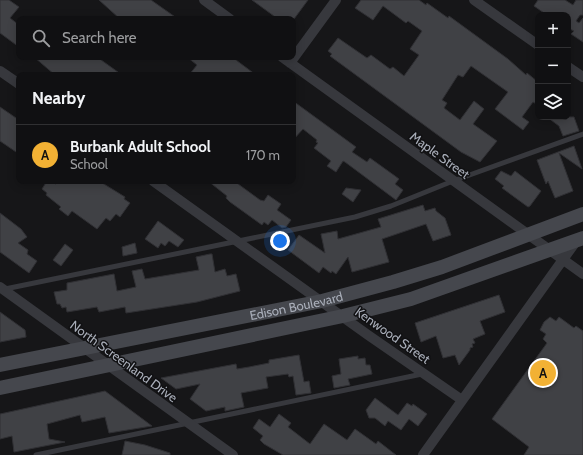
<!DOCTYPE html>
<meta charset="utf-8">
<style>
body{margin:0;font-family:Cabin,sans-serif;background:#1e1e20;color:#f1f3f6}
.controls{position:absolute;right:12px;top:12px;display:grid;overflow:hidden;border-radius:8px;box-shadow:0 2px 10px #0003}
.controls button{width:36px;height:36px;display:grid;place-items:center;padding:0;border:0;border-bottom:1px solid #303032;background:#101012;color:#f1f3f6;font:20px sans-serif}
.you{position:absolute;left:280px;top:241px;width:14px;height:14px;margin:-10px;border:3px solid #fff;border-radius:50%;background:#1a73e8;box-shadow:0 0 0 6px #1a73e833}
.badge{display:grid;place-items:center;width:26px;height:26px;border-radius:50%;background:#f2b134;color:#111;font-size:13px;font-weight:700}
.pin{position:absolute;translate:-50% -50%;border:2px solid #fff;box-shadow:0 1px 4px #0006}
.list{margin:0;padding:0;list-style:none}
h2{display:flex;justify-content:space-between;align-items:center;height:52px;margin:0;padding:0 16px;font-size:17px}
h2 small{font-size:13px;font-weight:400;color:#9c9d9f}
.list li{display:grid;grid-template-columns:26px 1fr auto;gap:12px;align-items:center;box-sizing:border-box;height:60px;padding:0 16px;border-top:1px solid #303032}
.list b{display:block;font-size:15px;white-space:nowrap}
.list p{margin:0;font-size:13px;white-space:nowrap;color:#9c9d9f}
.list em{font-size:13px;font-style:normal;color:#9c9d9f}
.icon{flex:none;width:22px;height:22px;fill:none;stroke:currentColor;stroke-width:2;stroke-linecap:round;stroke-linejoin:round}
.map{position:relative;flex:none;width:583px;height:455px;overflow:hidden}
.search{position:absolute;background:#101012;box-shadow:0 2px 10px #0003;left:16px;top:16px;width:280px;height:44px;display:flex;align-items:center;gap:10px;box-sizing:border-box;padding:0 14px;border-radius:8px;color:#9c9d9f;font-size:15px}
.panel{position:absolute;background:#101012;box-shadow:0 2px 10px #0003;left:16px;top:72px;width:280px;height:112px;border-radius:8px}
.map>svg:first-child{display:block}
.building{fill:#404145;stroke:#303034}
.lines{fill:none;stroke-linecap:round;stroke-linejoin:round}
.service{stroke:#37383d;stroke-width:5}
.minor{stroke:#37383d;stroke-width:10}
.secondary{stroke:#45474d;stroke-width:14}
.labels{text-anchor:middle;dominant-baseline:central;stroke-width:3;stroke-linejoin:round;paint-order:stroke}
.street-label{font-size:13px;fill:#a8adb8;stroke:#111113}
</style>
<div class="map">
<svg width="583" height="455" viewBox="0 0 583 455">
<rect width="100%" height="100%" fill="#161618"/>
<!-- building -->
<path class="building" d="M0,0H9L19,7L10,18L19,25V47L0,33Z
M99,0H151L178,19H120Z
M252,0H308L294,19H278Z
M361,0H419L426,5L427,3L448,18L449,16L508,59L526,75L527,73L538,82V105L533,102L522,117L529,122L523,130L495,109L508,92L471,66L463,77L458,75L442,100L447,103L444,108L460,120L474,101L484,109L473,124L497,141L480,162L461,152L330,56L332,54L328,51L338,38L367,58L371,55L390,69L393,67L404,76L419,55L410,49L422,31L408,21L406,23L383,6L373,20L355,8Z
M538,0H565L573,5L576,0H583V15H580L576,21L579,23L583,18V42L571,34L574,31L570,29L568,32V15H547L534,6Z
M34,57H97L122,75H55Z
M187,57H232L256,75H189L197,65Z
M293,101L356,147L352,152L367,162L370,158L395,176L399,179L395,184L403,190L396,200L345,162L343,161L336,172L327,166L331,161L314,148L318,143L316,142L317,140L303,129L293,140Z
M0,107L19,120V154L0,141Z
M547,117H574L579,131L563,136L559,126Z
M574,146L582,169L559,153L573,191L555,198L548,181L546,184L537,160Z
M501,171L511,176L515,171L541,191L530,206L528,207L502,188L504,186L495,179Z
M47,181L56,184L58,181H99L125,197L124,199L130,203L120,217L116,214L110,221L106,218L97,229L72,211L68,216L59,209L61,207L46,195L47,193L42,189Z
M208,181H234L260,200L264,201L268,195L281,204L277,210L291,220L286,227L282,228L272,220L268,225L264,222L262,225L230,202L226,198L227,196Z
M346,188L361,190L353,202L342,194Z
M423,205L425,211L435,208L436,211L445,218L451,235L433,241L426,224L382,239L389,262L352,272L348,257L336,274L332,271L331,273L323,267L319,273L288,250L299,235L325,253L321,234L337,231L338,239L381,227L378,219Z
M0,213L21,229L27,237L18,243L28,250L27,254L37,261L29,273L0,252Z
M158,221L184,240L178,247L169,241L165,246L161,243L158,248L145,239Z
M135,243L137,253L123,256L122,247Z
M65,244L73,250L61,266L53,260Z
M210,254H212L215,272L225,269L227,276L236,274L240,291L197,302L126,313L125,307L99,312L97,307L67,312L66,307L62,308L60,304H57L54,292L67,290V283L114,274L117,291L136,287L132,271L142,269L145,279L199,270L196,257Z
M499,295L505,312L480,321L485,334L473,339L475,343L472,344L473,347L470,348V350L459,365L455,355L443,358L436,336L421,342L415,323Z
M0,312L25,330L26,337L0,342Z
M550,317L556,321L559,317L574,328L576,326L583,331V455H524L529,447L492,419L547,343L543,339L546,334L540,330L544,322Z
M299,355L304,382L309,381L311,393L296,395L293,376L289,377L288,374L266,377L268,388L241,393L244,407L225,411V407L206,411L190,399L200,384L176,389L161,378L236,364L237,369L249,367L269,363V360Z
M358,356V359L365,358L366,365H370L372,374L348,379L350,385L334,388L332,376L341,374L339,359Z
M105,391L152,426L109,433L105,417L82,422L80,415L47,424L49,439L65,442L14,452L12,436L0,439V414Z
M375,398L398,415L407,403L412,406L413,404L427,414L418,426L409,419L401,430L388,421L385,426L375,418H369L366,410Z
M279,414L291,423L288,427L310,444L324,424L347,440L355,429L376,444L378,441L396,455H283L264,444L260,440L263,436L253,428L259,419L270,427Z
M125,441L145,445L170,453V455H122Z"/>
<g class="lines">
<!-- service -->
<path class="service" d="M5,289L355,217L391,206L453,181L583,134
M36,455L422,374"/>
<!-- minor -->
<path class="minor" d="M204,0L230,19
M474,0L538,45
M282,57L583,274
M290,63L336,0
M568,67L583,77
M0,71L19,84
M153,181L368,335L462,400
M0,287L233,455
M423,455L577,240"/>
<!-- secondary -->
<g class="secondary">
<path id="s1" d="M0,365L322,301L393,282L442,267L583,214"/>
<path d="M0,388L343,316L411,299L583,238"/>
</g>
</g>
<g class="labels">
<!-- street labels -->
<g class="street-label">
<text transform="translate(440 155) rotate(36)">Maple Street</text>
<text stroke="none"><textPath href="#s1" startOffset="302">Edison Boulevard</textPath></text>
<text transform="translate(393 335) rotate(35)">Kenwood Street</text>
<text transform="translate(124 361) rotate(36)">North Screenland Drive</text>
</g>
</g>
</svg>
<div class="controls">
<button>+</button>
<button>−</button>
<button><svg class="icon" aria-label="layers" viewBox="0 0 24 24"><path d="M12 4l9 5-9 5-9-5zM3 14l9 5 9-5"/></svg></button>
</div>
<div class="you"></div>
<div class="pin badge" style="left:543px;top:373px">A</div>
<div class="search"><svg class="icon" aria-label="search" viewBox="0 0 24 24"><circle cx="10" cy="10" r="6"/><path d="M15 15l6 6"/></svg>Search here</div>
<section class="panel">
<h2>Nearby<small></small></h2>
<ul class="list">
<li><span class="badge">A</span><div><b>Burbank Adult School</b><p>School</p></div><em>170 m</em></li>
</ul>
</section>
</div>
